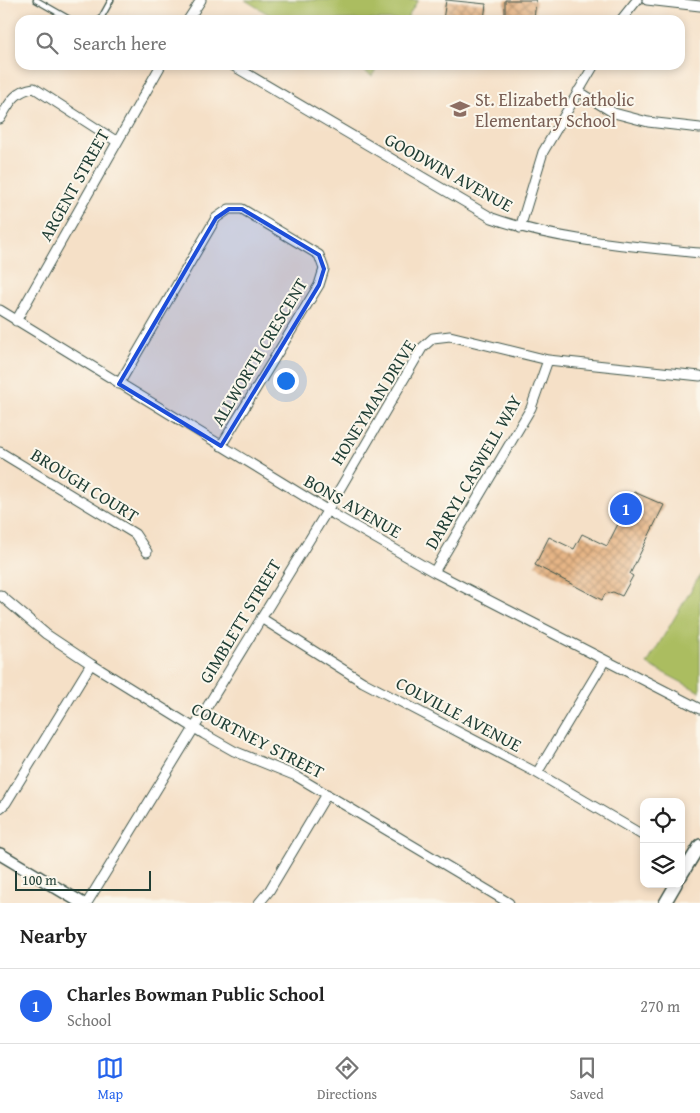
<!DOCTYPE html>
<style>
body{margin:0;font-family:"Gentium Book Plus",serif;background:#f2f2f2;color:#222}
.controls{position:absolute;right:15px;bottom:15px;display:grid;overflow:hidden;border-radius:10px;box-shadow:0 2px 8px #0003}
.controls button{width:45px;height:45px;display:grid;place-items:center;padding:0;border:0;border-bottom:1px solid #e0e0e0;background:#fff;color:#222;font:25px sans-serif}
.scale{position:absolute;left:15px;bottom:12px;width:136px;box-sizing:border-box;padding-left:5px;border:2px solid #1f3d34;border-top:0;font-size:14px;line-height:18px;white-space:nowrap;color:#1f3d34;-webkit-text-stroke:4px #fbf7ec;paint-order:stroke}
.you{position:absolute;left:285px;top:380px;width:18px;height:18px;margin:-12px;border:4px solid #fff;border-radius:50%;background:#1a73e8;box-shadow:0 0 0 8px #1a73e833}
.badge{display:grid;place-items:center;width:32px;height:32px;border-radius:50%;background:#2563eb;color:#fff;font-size:16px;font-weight:700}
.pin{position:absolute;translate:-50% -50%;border:2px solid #fff;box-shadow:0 1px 5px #0006}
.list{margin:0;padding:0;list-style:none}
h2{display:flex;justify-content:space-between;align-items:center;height:65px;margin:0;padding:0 20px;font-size:21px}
h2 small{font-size:16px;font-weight:400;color:#767676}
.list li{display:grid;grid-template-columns:32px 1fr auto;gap:15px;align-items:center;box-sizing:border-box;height:75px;padding:0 20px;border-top:1px solid #e0e0e0}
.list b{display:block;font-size:19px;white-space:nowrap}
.list p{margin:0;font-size:16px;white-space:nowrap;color:#767676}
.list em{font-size:16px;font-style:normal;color:#767676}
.icon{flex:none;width:28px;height:28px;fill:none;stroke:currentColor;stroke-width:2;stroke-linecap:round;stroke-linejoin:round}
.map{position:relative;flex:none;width:700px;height:903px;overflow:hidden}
.search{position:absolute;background:#fff;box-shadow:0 2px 8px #0003;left:15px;right:15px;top:15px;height:55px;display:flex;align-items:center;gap:12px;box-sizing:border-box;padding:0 18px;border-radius:15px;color:#767676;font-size:19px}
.sheet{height:140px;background:#fff}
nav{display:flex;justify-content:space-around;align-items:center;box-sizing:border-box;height:70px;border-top:1px solid #e0e0e0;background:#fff;font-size:14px;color:#767676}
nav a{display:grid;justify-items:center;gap:2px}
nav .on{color:#2563eb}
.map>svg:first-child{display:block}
.green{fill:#abbd60;stroke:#657d4a}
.building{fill:url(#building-cross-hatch)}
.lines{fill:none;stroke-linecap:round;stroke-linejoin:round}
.service-casing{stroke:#3f554a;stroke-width:7}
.minor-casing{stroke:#3f554a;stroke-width:11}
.tertiary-casing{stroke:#3f554a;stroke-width:14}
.service{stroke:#fff;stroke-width:4.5}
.minor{stroke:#fff;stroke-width:9}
.tertiary{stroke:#fff;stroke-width:11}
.marked{fill:#1d4ed8;fill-opacity:0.2;stroke:#1d4ed8;stroke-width:4;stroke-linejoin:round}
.labels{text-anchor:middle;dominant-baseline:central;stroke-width:4;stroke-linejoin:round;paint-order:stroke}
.education-label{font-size:18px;fill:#785e54;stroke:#fbf7ec;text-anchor:start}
.street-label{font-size:18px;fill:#1f3d34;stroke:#fbf7ec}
</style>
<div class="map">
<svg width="700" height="903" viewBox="0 0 700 903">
<defs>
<pattern id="building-cross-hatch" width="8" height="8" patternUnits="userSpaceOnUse" patternTransform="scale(1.25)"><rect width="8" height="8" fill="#e6b586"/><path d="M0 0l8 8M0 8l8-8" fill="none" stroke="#ba946e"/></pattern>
</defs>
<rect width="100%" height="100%" fill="#fbf7ec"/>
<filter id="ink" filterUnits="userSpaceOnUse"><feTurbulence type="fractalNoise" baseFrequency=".02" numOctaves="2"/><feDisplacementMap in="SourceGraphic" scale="10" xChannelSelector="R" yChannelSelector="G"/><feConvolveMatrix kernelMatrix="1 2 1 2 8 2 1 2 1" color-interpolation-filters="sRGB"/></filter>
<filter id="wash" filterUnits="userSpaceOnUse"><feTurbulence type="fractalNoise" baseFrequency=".0096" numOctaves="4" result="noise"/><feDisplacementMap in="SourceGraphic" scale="20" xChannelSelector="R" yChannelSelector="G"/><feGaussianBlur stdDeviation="1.12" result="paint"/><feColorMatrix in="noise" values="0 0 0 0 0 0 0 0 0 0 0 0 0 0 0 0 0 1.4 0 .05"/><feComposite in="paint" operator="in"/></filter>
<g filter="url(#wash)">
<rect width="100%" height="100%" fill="#f5e0c7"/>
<!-- green -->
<path class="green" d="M245,0H418L406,20H278Z
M353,65H379L372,76Z
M700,575V692L647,664Z"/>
<g id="blocks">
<!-- building -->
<path class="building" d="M446,0L486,4L484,20H443Z
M505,0H536L534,20L505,17Z
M634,492L664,505L630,574L633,576L622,596L613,592L605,594L602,600L535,565L549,537L574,549L582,534L607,546Z"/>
</g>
</g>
<g filter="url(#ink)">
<use href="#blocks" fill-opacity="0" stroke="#3f554a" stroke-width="1"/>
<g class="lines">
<defs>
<path id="service" d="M36,0L71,20
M100,20L111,0"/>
<path id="minor" d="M647,0L700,6
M188,20L201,0
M621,20L637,0
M232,65L492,218C557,241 631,246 700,253
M578,91L614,113L648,122L700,128
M0,119C9,104 15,90 34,88L116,141
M520,228L543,152L594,65
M0,310L335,515L434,572L700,709
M16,321L161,65
M119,384L216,218L229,209H242L319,255L324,269L319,285L221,446
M0,452L135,534L147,552
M434,572L531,408L548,360
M0,595L46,634L91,664L204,734L234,751L296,776L509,903
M261,618L363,682L537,773L644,836
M537,773L605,660
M0,808L6,803L91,664
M87,903L327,511L422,348L433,338L450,336L548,360L700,376
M259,903L269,891L327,794"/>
<path id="tertiary" d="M0,854L82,903
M681,876L700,845
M665,903L676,884"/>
</defs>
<!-- service casing -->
<use href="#service" class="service-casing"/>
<!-- minor casing -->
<use href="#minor" class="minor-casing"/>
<!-- tertiary casing -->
<use href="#tertiary" class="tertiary-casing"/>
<!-- service -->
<use href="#service" class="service"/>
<!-- minor -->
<use href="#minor" class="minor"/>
<!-- tertiary -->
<use href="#tertiary" class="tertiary"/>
</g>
</g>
<!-- marked area -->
<path class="marked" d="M229,209H242L319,255L324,269L319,285L221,446L119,384L216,218Z"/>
<!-- icons -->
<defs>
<symbol id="school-bare" viewBox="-9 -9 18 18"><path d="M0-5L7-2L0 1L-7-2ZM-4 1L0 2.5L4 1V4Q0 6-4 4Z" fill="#8d6e63" stroke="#fbf7ec" stroke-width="2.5" paint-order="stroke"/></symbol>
</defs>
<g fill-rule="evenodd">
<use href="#school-bare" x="446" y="95" width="28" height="28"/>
</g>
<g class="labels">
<!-- education labels -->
<g class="education-label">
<text x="475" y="99">St. Elizabeth Catholic<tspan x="475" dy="21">Elementary School</tspan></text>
</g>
<!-- street labels -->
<g class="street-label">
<text transform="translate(449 172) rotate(29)">GOODWIN AVENUE</text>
<text transform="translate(74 185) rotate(-61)">ARGENT STREET</text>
<text transform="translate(259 352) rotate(-59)">ALLWORTH CRESCENT</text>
<text transform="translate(373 402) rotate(-58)">HONEYMAN DRIVE</text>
<text transform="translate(473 472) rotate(-60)">DARRYL CASWELL WAY</text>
<text transform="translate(85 485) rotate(32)">BROUGH COURT</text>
<text transform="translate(353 506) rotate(30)">BONS AVENUE</text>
<text transform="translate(240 621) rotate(-59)">GIMBLETT STREET</text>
<text transform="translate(459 714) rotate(28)">COLVILLE AVENUE</text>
<text transform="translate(258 740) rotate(27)">COURTNEY STREET</text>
</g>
</g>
</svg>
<div class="controls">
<button><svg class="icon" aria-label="locate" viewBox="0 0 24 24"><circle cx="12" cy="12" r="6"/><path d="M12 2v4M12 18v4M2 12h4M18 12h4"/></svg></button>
<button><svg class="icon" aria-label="layers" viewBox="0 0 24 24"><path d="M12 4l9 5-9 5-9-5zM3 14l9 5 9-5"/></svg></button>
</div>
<div class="scale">100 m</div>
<div class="you"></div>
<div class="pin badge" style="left:626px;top:509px">1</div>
<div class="search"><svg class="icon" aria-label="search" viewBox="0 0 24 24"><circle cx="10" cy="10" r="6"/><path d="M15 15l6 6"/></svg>Search here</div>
</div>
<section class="sheet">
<h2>Nearby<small></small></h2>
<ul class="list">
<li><span class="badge">1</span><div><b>Charles Bowman Public School</b><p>School</p></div><em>270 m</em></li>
</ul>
</section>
<nav>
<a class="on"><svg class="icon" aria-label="map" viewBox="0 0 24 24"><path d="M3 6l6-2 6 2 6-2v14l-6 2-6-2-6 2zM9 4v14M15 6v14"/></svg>Map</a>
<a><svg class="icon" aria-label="directions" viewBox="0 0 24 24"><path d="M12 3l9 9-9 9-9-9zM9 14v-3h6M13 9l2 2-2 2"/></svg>Directions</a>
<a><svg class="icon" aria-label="saved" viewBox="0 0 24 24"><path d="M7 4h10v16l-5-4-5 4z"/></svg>Saved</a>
</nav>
